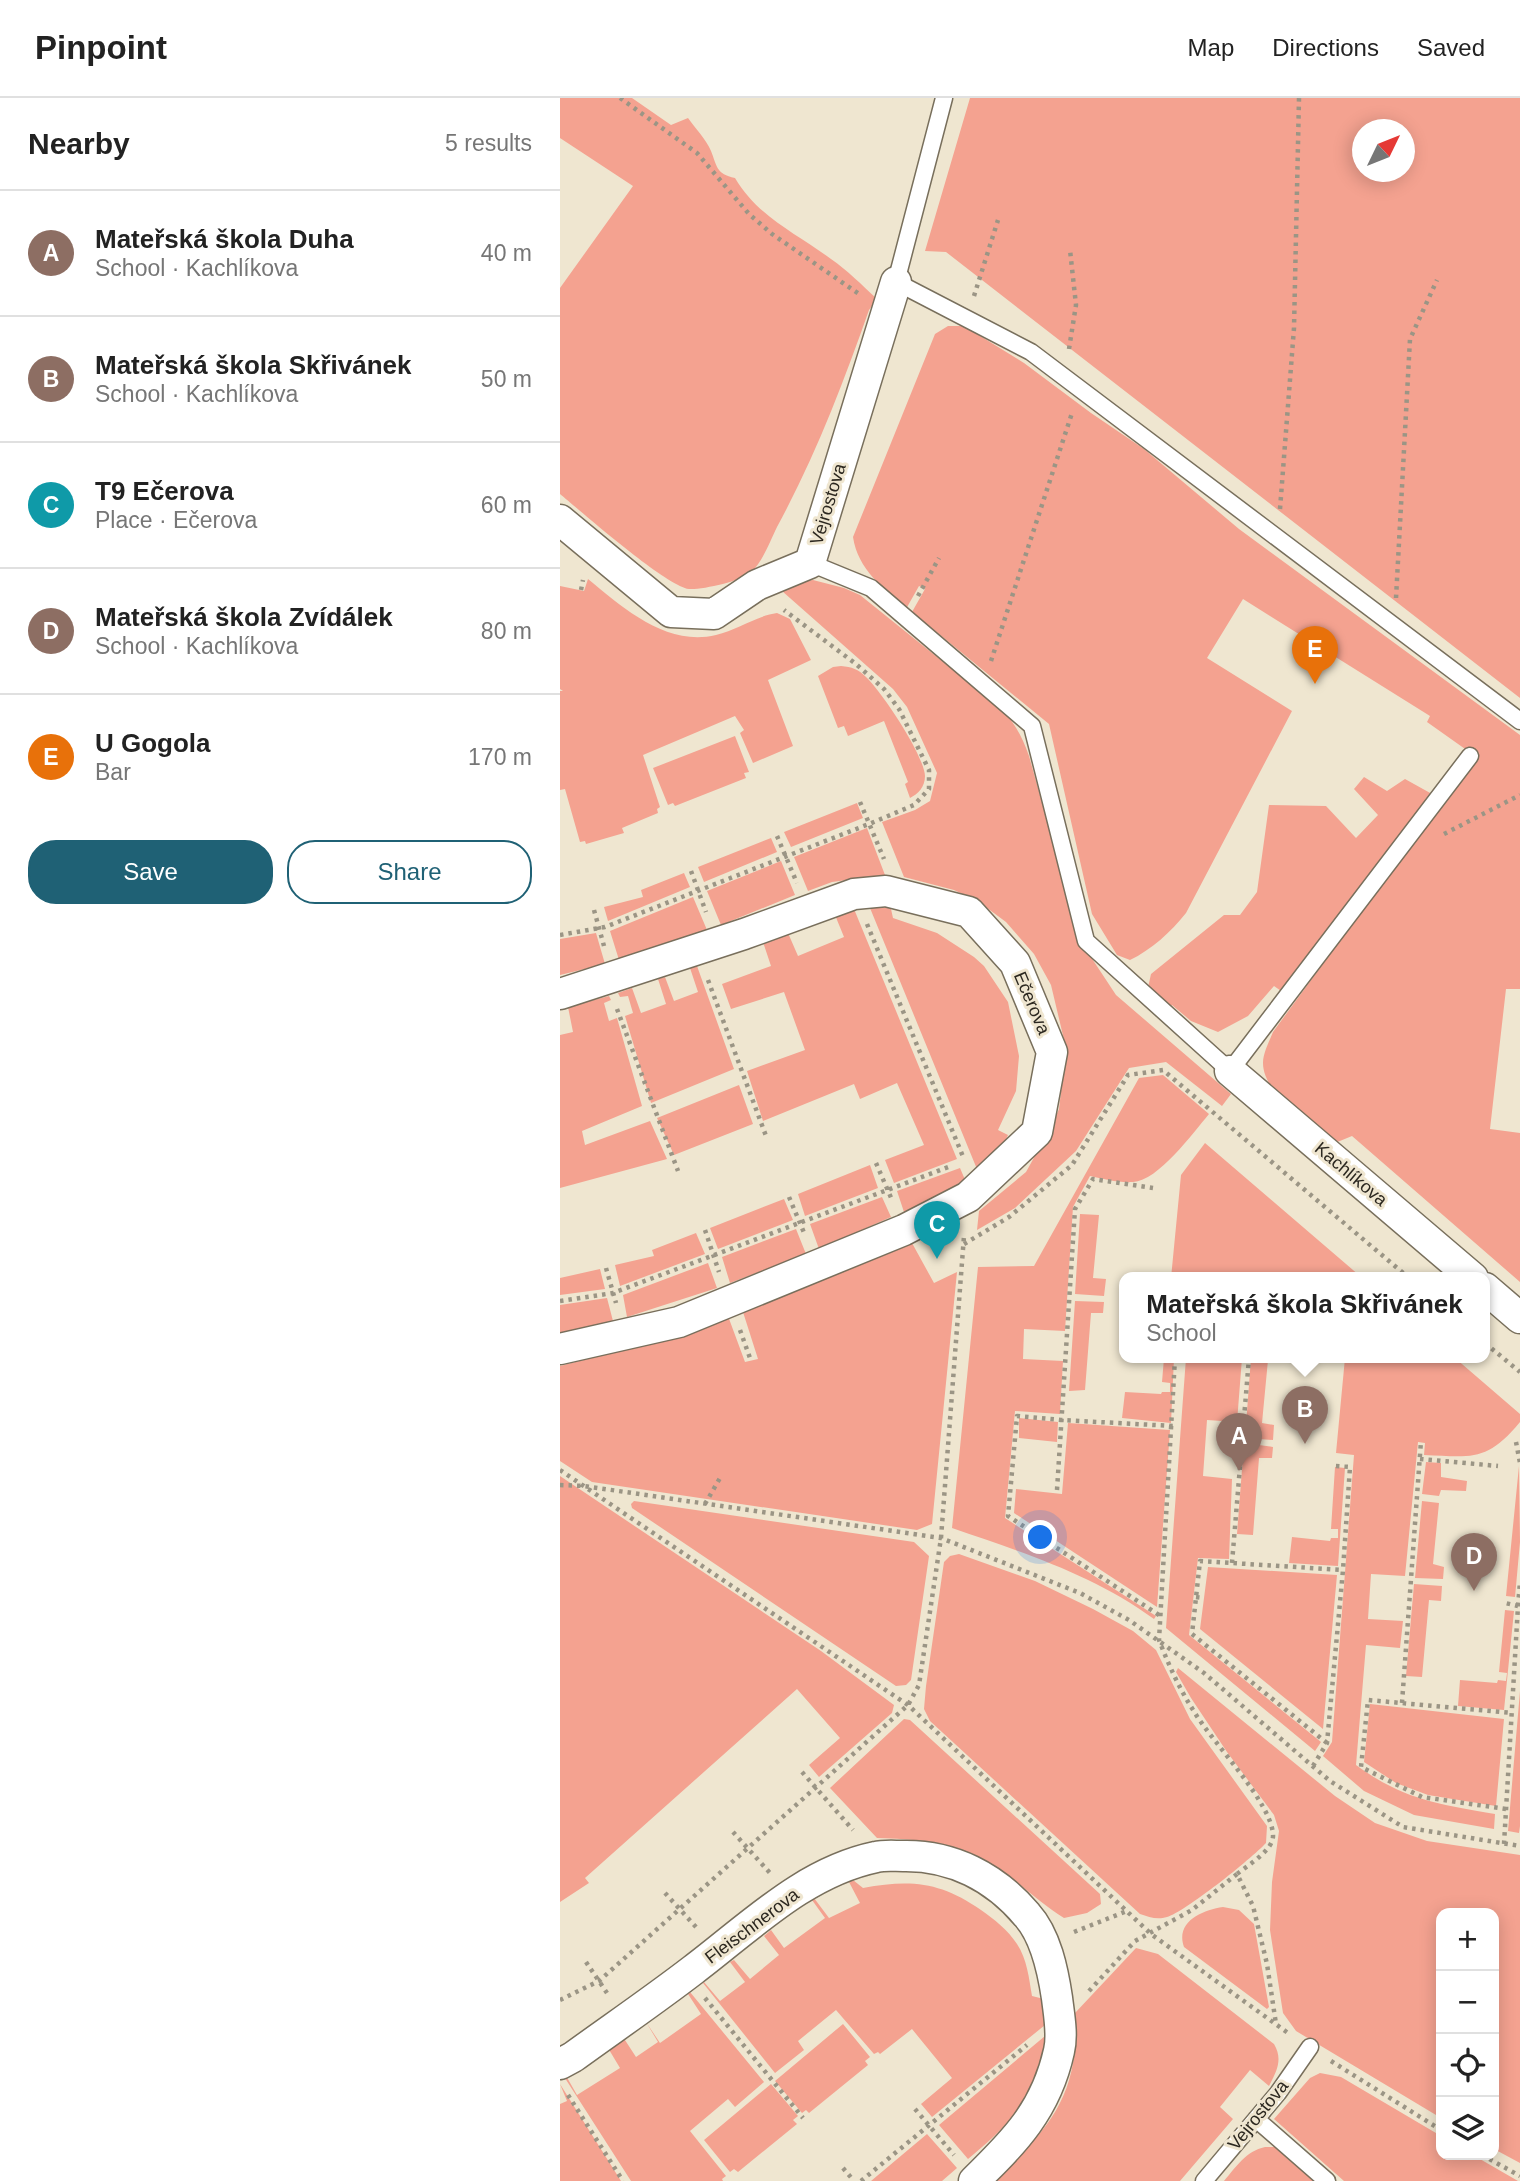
<!DOCTYPE html>
<meta charset="utf-8">
<style>
body{margin:0;font-family:Arial,sans-serif;background:#f2f2f2;color:#222}
.controls{position:absolute;right:21px;bottom:21px;display:grid;overflow:hidden;border-radius:14px;box-shadow:0 4px 18px #0003}
.controls button{width:63px;height:63px;display:grid;place-items:center;padding:0;border:0;border-bottom:2px solid #e0e0e0;background:#fff;color:#222;font:35px sans-serif}
.compass{position:absolute;left:792px;top:21px;width:63px;height:63px;border-radius:50%;background:#fff;box-shadow:0 4px 18px #0003;rotate:47deg}
.you{position:absolute;left:481px;top:1440px;width:24px;height:24px;margin:-18px;border:5px solid #fff;border-radius:50%;background:#1a73e8;box-shadow:0 0 0 10px #1a73e833}
.badge{display:grid;place-items:center;width:46px;height:46px;border-radius:50%;background:#1f6175;color:#fff;font-size:23px;font-weight:700}
.pin{position:absolute;translate:-50% -58px;filter:drop-shadow(0 2px 4px #0008)}
.pin::after{content:'';position:absolute;top:37px;width:24px;height:21px;background:inherit;clip-path:polygon(0 0,100% 0,50% 100%)}
.popup{position:absolute;left:559px;top:1174px;width:371px;height:91px;box-sizing:border-box;display:grid;place-content:center;border-radius:14px;background:#fff;filter:drop-shadow(0 2px 5px #0005);font-size:23px;white-space:nowrap;color:#767676}
.popup b{font-size:26px;color:#222}
.popup::after{content:'';position:absolute;left:50%;top:100%;margin-left:-14px;border:14px solid transparent;border-top-color:#fff}
.list{margin:0;padding:0;list-style:none}
h2{display:flex;justify-content:space-between;align-items:center;height:91px;margin:0;padding:0 28px;font-size:30px}
h2 small{font-size:23px;font-weight:400;color:#767676}
.list li{display:grid;grid-template-columns:46px 1fr auto;gap:21px;align-items:center;box-sizing:border-box;height:126px;padding:0 28px;border-top:2px solid #e0e0e0}
.list b{display:block;font-size:26px;white-space:nowrap}
.list p{margin:0;font-size:23px;white-space:nowrap;color:#767676}
.list em{font-size:23px;font-style:normal;color:#767676}
.actions{display:flex;gap:14px;padding:21px 28px}
.actions a{flex:1;padding:16px 0;border:2px solid #1f6175;border-radius:28px;text-align:center;font-size:24px;color:#1f6175}
.actions .main{background:#1f6175;color:#fff}
.icon{flex:none;width:38px;height:38px;fill:none;stroke:currentColor;stroke-width:2;stroke-linecap:round;stroke-linejoin:round}
.map{position:relative;flex:none;width:960px;height:2083px;overflow:hidden}
header{display:flex;align-items:center;gap:42px;box-sizing:border-box;height:98px;padding:0 35px;background:#fff;border-bottom:2px solid #e0e0e0}
header strong{font-size:33px}
nav{display:flex;gap:38px;margin-inline-start:auto;font-size:24px}
main{display:flex}
aside{flex:1;background:#fff}
.map>svg:first-child{display:block}
.green{fill:#f4a290;fill-rule:evenodd}
.lines{fill:none;stroke-linecap:round;stroke-linejoin:round}
.lane-casing{stroke:#786f5c;stroke-width:19}
.street-casing{stroke:#786f5c;stroke-width:33}
.path{stroke:#9b9585;stroke-width:4.5;stroke-dasharray:3.5 5;stroke-linecap:butt}
.lane{stroke:#fff;stroke-width:16}
.street{stroke:#fff;stroke-width:30}
.labels{text-anchor:middle;dominant-baseline:central;stroke-width:6;stroke-linejoin:round;paint-order:stroke}
.street-label{font-size:18px;fill:#2c2820;stroke:#efe6d0}
</style>
<header>
<strong>Pinpoint</strong>
<nav><a>Map</a><a>Directions</a><a>Saved</a></nav>
</header>
<main>
<aside>
<h2>Nearby<small>5 results</small></h2>
<ul class="list">
<li><span class="badge" style="background:#8d6e63">A</span><div><b>Mateřská škola Duha</b><p>School · Kachlíkova</p></div><em>40 m</em></li>
<li><span class="badge" style="background:#8d6e63">B</span><div><b>Mateřská škola Skřivánek</b><p>School · Kachlíkova</p></div><em>50 m</em></li>
<li><span class="badge" style="background:#0f9aa8">C</span><div><b>T9 Ečerova</b><p>Place · Ečerova</p></div><em>60 m</em></li>
<li><span class="badge" style="background:#8d6e63">D</span><div><b>Mateřská škola Zvídálek</b><p>School · Kachlíkova</p></div><em>80 m</em></li>
<li><span class="badge" style="background:#e8710a">E</span><div><b>U Gogola</b><p>Bar</p></div><em>170 m</em></li>
</ul>
<div class="actions"><a class="main">Save</a><a>Share</a></div>
</aside>
<div class="map">
<svg width="960" height="2083" viewBox="0 0 960 2083">
<rect width="100%" height="100%" fill="#efe6d0"/>
<!-- green -->
<path class="green" d="M0,0H72L111,27L128,20C135,30 146,41 151,53C157,68 156,76 175,80C198,119 236,135 271,161C287,172 302,187 317,201L309,212C283,286 255,359 217,429C210,443 203,464 190,475C181,483 142,492 129,491C106,488 23,415 0,396V190L73,88L0,40Z
M410,0H960V600L386,154L365,153ZM802,32H844V74H802Z
M388,228H404L464,265L531,315L584,351L679,431L960,637V891H946L930,1031L960,1035V1184L792,1038L775,1045C753,1027 703,997 703,965C703,955 709,944 713,934L915,658L867,624L870,618L683,501L647,560L732,613L626,815C611,834 591,852 570,862L557,857L532,816L489,626L352,514L365,491L359,488L346,511C323,489 298,472 293,439L375,236Z
M28,481C63,510 107,549 156,537C177,532 196,518 217,515L230,521L251,562L208,582L233,648L193,665L180,635L184,632L175,618L83,657L100,709L97,711L98,715L62,730L64,735L26,746L25,743L20,744L5,691L0,692V593H3L0,591V488L24,493Z
M253,482L284,490L300,497L443,612C455,626 463,640 469,658L521,844L556,897L671,996L662,1008L606,964L569,970L516,1053L455,1110L417,1132L419,1113L466,1074L491,1029L499,1011L506,950L491,887L474,856L446,824L419,804L394,792L344,779L322,724L355,712L370,703L377,675L347,609L333,591L222,493L237,484Z
M281,568C292,569 298,571 306,579C322,594 364,657 365,678C365,689 358,696 350,700L345,686L348,684L324,623L288,638L284,628L278,630L258,578L273,569Z
M175,638L189,674L184,675L186,680L115,708L113,705L108,707L93,670Z
M804,679L827,693L845,681L872,696L724,895L714,888L688,918L658,934L631,923L612,907L608,913L587,894L591,876L664,817H680L697,794L709,707L766,708L796,740L818,717L794,691Z
M297,705L303,720L231,749L224,734Z
M307,730L325,777L272,784L248,793L234,759Z
M211,740L217,754L144,784L138,769Z
M221,763L235,797L161,827L147,793Z
M124,775L130,789L48,823L44,809L83,799L81,792Z
M133,799L147,832L59,862L50,833Z
M326,809L331,811L333,820L377,835L414,859L424,868L448,904L459,958L456,993L438,1032L448,1037L440,1055L419,1076L310,810Z
M294,811L397,1061L334,1085L325,1062L364,1047L337,985L300,1001L294,986L203,1023L187,973L245,952L224,894L171,911L162,886L211,868L203,844L228,835L238,858L284,839L275,817Z
M36,835L45,866L0,877V841Z
M137,868L174,971L91,1005L65,918L73,915L68,898L60,899L58,895L72,890L81,915L106,906L98,881L105,879L114,903L138,894L130,870Z
M49,898L51,902L44,905L49,923L57,920L82,1008L22,1033L25,1047L90,1023L107,1061L0,1090V937L13,934L8,909Z
M603,977L649,1016C633,1035 598,1083 573,1084C559,1085 543,1081 530,1078L513,1109L505,1233L464,1231L463,1261L503,1263L500,1316L455,1313L445,1420L596,1518L594,1521C534,1477 462,1454 392,1430L418,1169L474,1168L579,980Z
M179,987L193,1026L114,1057L97,1020Z
M645,1045L800,1178L798,1180H611L621,1077Z
M310,1067L318,1090L245,1118L238,1096Z
M400,1070L406,1084L344,1114L337,1093Z
M322,1099L331,1119L259,1151L250,1126Z
M224,1101L233,1122L158,1151L150,1130Z
M520,1116L539,1117L533,1180L546,1181L544,1198L515,1196Z
M236,1131L246,1156L170,1185L162,1159Z
M136,1135L145,1156L60,1188L55,1167L94,1158L92,1152Z
M352,1145L374,1185L397,1174L372,1426L357,1432L32,1384L0,1363V1268L86,1246L168,1218L185,1264L198,1261L183,1214Z
M148,1165L157,1190L67,1219L63,1197Z
M40,1171L45,1191L0,1197V1180Z
M47,1200L53,1223L0,1236V1207Z
M515,1203L544,1204L543,1215H531L525,1292L509,1293Z
M604,1260H614L611,1325L562,1320L565,1294L601,1296L602,1294H610V1285L602,1284Z
M626,1260H682L677,1324L647,1322L643,1378L672,1381L669,1461L638,1460L629,1537L761,1644L755,1653L606,1530Z
M691,1260L708,1262L702,1325L714,1327L713,1342L685,1340Z
M785,1260H895L960,1316V1324C927,1364 912,1359 864,1357L865,1345L858,1344L845,1478L811,1476L808,1521L843,1523L840,1550L806,1547L796,1667C844,1702 878,1706 935,1716L934,1731L854,1717L804,1693L763,1658L772,1644L794,1357L776,1355Z
M459,1320L498,1324L497,1344L459,1340Z
M508,1325L610,1332L597,1509L454,1415L456,1391L502,1396Z
M684,1345L713,1349L712,1360H699L693,1437L677,1436Z
M866,1364L881,1365V1379L907,1383L906,1393L881,1392L879,1398L862,1396Z
M959,1368L960,1444L955,1499L946,1498Z
M775,1369L785,1370L778,1468L729,1465L732,1439L770,1443L771,1440H778V1431H771Z
M0,1378L261,1553L334,1607L332,1615L259,1679L249,1667L280,1640L237,1591L25,1780L29,1785L0,1804Z
M74,1403L354,1444L369,1458L351,1582L346,1587L336,1588L72,1410L71,1406Z
M862,1403L879,1405L873,1466L884,1469L883,1481L855,1480Z
M399,1456L475,1483L533,1511L573,1533L596,1552L630,1621L707,1728L706,1745C691,1761 625,1814 607,1819C597,1822 589,1819 580,1816L370,1623L364,1611L366,1588L384,1464L390,1458Z
M648,1469L777,1477L763,1631L640,1531Z
M854,1486L882,1488L881,1503L869,1502L862,1579L846,1578Z
M945,1512L954,1513L944,1612L898,1608L900,1582L937,1585L938,1582L946,1583L947,1575L939,1574Z
M618,1570L775,1698L815,1725L867,1743L960,1757V2065L934,2051V1815H881V2020L736,1933L723,1915L710,1832L712,1784L719,1733L714,1717L667,1654L631,1600L616,1574Z
M960,1593V1728L959,1735L948,1733Z
M810,1606L944,1621L936,1708L868,1697L836,1685L804,1664Z
M344,1621L350,1622L540,1796L541,1806L527,1815L504,1820C475,1802 450,1775 419,1759C387,1743 353,1741 317,1740L270,1690Z
M293,1782L303,1790C351,1781 381,1784 421,1812C434,1821 448,1832 457,1846C467,1861 469,1880 472,1898L484,1901L485,1927L372,2019L361,2006L392,1980L352,1931L320,1956L318,1954L314,1956L276,1912L238,1943L244,1952L215,1975L143,1885L144,1884L160,1903L185,1884L170,1864L174,1862L190,1881L219,1857L204,1838L211,1832L224,1850L265,1820L252,1802L254,1800L269,1820L300,1805L289,1784Z
M663,1809L679,1812L694,1826L709,1909L707,1911L624,1849C615,1824 642,1812 663,1809Z
M576,1850L598,1856L714,1946C723,1961 717,1973 709,1988L690,1972L660,2009L673,2021L620,2083H433C490,2030 520,1998 515,1915Z
M130,1894L204,1984L175,2009L168,2001L130,2033L166,2078L162,2081L163,2083H71L3,1977L5,1976L17,1997L60,1970L48,1950L63,1939L76,1959L98,1944L86,1924L100,1945L141,1916L128,1896Z
M283,1926L310,1959L305,1963L308,1967L249,2015L246,2012L242,2015L215,1983Z
M485,1938C491,1988 442,2033 408,2061L379,2027Z
M760,1975L781,1979L881,2038V2057H913L958,2083H784L714,2021L750,1980Z
M0,1986L61,2083H0V2006L7,2003Z
M211,1986L238,2018L233,2022L237,2026L178,2074L174,2071L170,2074L144,2042Z
M367,2036L397,2070L382,2083H311Z
M705,2049H717L759,2083H664C676,2069 686,2053 705,2049Z"/>
<g class="lines">
<defs>
<path id="lane" d="M384,0L336,184L471,254L960,623
M250,465L311,490L472,628L526,843L670,973L910,658
M696,2021L767,2083
M644,2083L718,1995L750,1949"/>
<path id="street" d="M0,422L111,514L154,516L197,487L250,465L336,184
M0,896L184,836L294,796L326,793L409,814L455,865L492,954L477,1034L408,1099L344,1132L119,1224L0,1251
M670,973L913,1180
M925,1190L960,1220
M0,1966L13,1959C53,1930 94,1902 133,1872C190,1829 244,1774 316,1759C324,1757 334,1758 343,1758C392,1757 435,1779 467,1817C486,1838 493,1873 497,1900C499,1917 503,1937 499,1953C486,2012 455,2043 414,2083"/>
</defs>
<!-- lane casing -->
<use href="#lane" class="lane-casing"/>
<!-- street casing -->
<use href="#street" class="street-casing"/>
<!-- path -->
<path class="path" d="M60,0L137,55L189,116L212,136L299,196
M414,198L438,122
M509,251L516,207L510,152
M720,411L734,230L739,0
M21,492L23,482
M358,498L379,460
M836,500L850,241L877,182
M431,563L512,315
M300,704L324,761
M884,736L960,697
M217,738L237,785
M131,773L146,814
M34,812L44,848
M307,826L404,1061
M0,837L45,829L309,726L354,707L369,691V672L339,611L324,591L296,566L224,512
M148,882L206,1038
M57,911L118,1073
M316,1065L332,1102
M229,1099L245,1137
M145,1132L159,1174
M404,1146L449,1119L512,1067L568,977L603,972L849,1180
M46,1170L56,1205
M0,1203L53,1195L391,1068
M180,1232L191,1263
M925,1245L960,1274
M615,1260L599,1542C609,1568 620,1592 635,1615C653,1645 712,1705 713,1737C714,1752 688,1767 677,1776L693,1808L707,1866L716,1926
M956,1344L960,1365
M860,1361L938,1368
M0,1372L348,1607L591,1836L728,1935
M0,1387L24,1388L381,1440L520,1495L569,1522L644,1575L770,1683L843,1729L960,1748
M497,1392L515,1111L533,1081L593,1090
M145,1406L160,1380
M672,1465L689,1260
M636,1499L644,1500
M958,1508L960,1484
M599,1517L448,1418L457,1318L501,1322L613,1328
M842,1605L861,1343
M767,1645L632,1536L640,1463L783,1472
M753,1668L767,1645L783,1472L790,1369L775,1368
M242,1674L293,1732
M946,1711L862,1699L801,1669L808,1602L952,1615
M173,1734L210,1775
M944,1746L958,1508L945,1505
M105,1795L136,1829
M514,1834L567,1813
M26,1864L47,1895
M529,1893L575,1843L632,1812L677,1776
M145,1900L243,2020
M0,1902L39,1883L348,1607L359,1587L381,1440L404,1138
M771,1963L881,2032
M8,1997L63,2083
M355,2011L394,2057
M922,2057L960,2078
M283,2070L294,2083
M301,2083L467,1947"/>
<!-- lane -->
<use href="#lane" class="lane"/>
<!-- street -->
<use href="#street" class="street"/>
</g>
<g class="labels">
<!-- street labels -->
<g class="street-label">
<text transform="translate(268 406) rotate(-73)">Vejrostova</text>
<text transform="translate(472 905) rotate(67)">Ečerova</text>
<text transform="translate(791 1076) rotate(40)">Kachlíkova</text>
<text transform="translate(192 1828) rotate(-37)">Fleischnerova</text>
<text transform="translate(698 2017) rotate(-51)">Vejrostova</text>
</g>
</g>
</svg>
<div class="controls">
<button>+</button>
<button>−</button>
<button><svg class="icon" aria-label="locate" viewBox="0 0 24 24"><circle cx="12" cy="12" r="6"/><path d="M12 2v4M12 18v4M2 12h4M18 12h4"/></svg></button>
<button><svg class="icon" aria-label="layers" viewBox="0 0 24 24"><path d="M12 4l9 5-9 5-9-5zM3 14l9 5 9-5"/></svg></button>
</div>
<svg class="compass" viewBox="-18 -18 36 36"><path d="M0-13l5 13h-10z" fill="#e53935"/><path d="M0 13l5-13h-10z" fill="#767676"/></svg>
<div class="you"></div>
<div class="pin badge" style="left:679px;top:1373px;background:#8d6e63">A</div>
<div class="pin badge" style="left:745px;top:1346px;background:#8d6e63">B</div>
<div class="popup"><b>Mateřská škola Skřivánek</b>School</div>
<div class="pin badge" style="left:377px;top:1161px;background:#0f9aa8">C</div>
<div class="pin badge" style="left:914px;top:1493px;background:#8d6e63">D</div>
<div class="pin badge" style="left:755px;top:586px;background:#e8710a">E</div>
</div>
</main>
